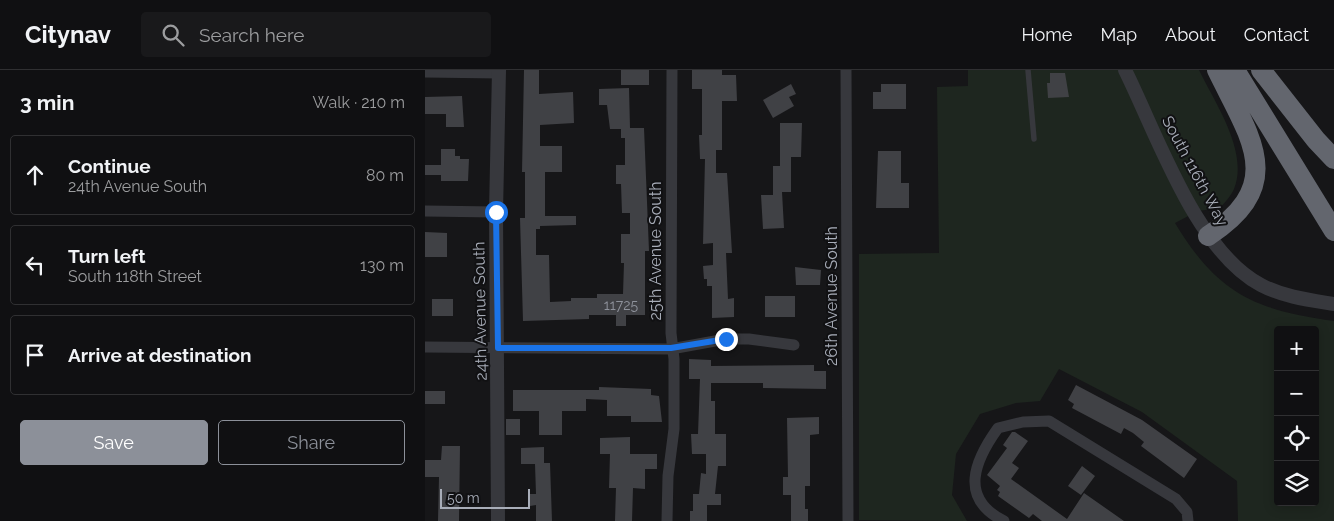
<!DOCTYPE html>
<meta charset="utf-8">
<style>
body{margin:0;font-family:Raleway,sans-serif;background:#19191b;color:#f1f3f6}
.controls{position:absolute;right:15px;bottom:15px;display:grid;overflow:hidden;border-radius:5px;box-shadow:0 2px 12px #0003}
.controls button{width:45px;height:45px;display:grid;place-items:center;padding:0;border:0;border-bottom:1px solid #303032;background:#101012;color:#f1f3f6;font:25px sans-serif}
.scale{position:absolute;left:15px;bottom:12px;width:90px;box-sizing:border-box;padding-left:5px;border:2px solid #a8adb8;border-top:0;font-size:14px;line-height:18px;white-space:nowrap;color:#a8adb8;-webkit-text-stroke:4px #111113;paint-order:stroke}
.stop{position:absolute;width:15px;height:15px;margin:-11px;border:4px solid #1a73e8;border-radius:50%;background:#fff}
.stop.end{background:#1a73e8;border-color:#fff;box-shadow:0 1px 5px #0008}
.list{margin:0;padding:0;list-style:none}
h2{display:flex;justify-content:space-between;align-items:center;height:65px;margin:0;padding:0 20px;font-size:21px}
h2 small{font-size:16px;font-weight:400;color:#9c9d9f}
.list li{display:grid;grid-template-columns:32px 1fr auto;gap:15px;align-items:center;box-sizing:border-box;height:80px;margin:0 10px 10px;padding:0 10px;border:1px solid #303032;border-radius:5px}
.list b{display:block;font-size:19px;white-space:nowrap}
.list p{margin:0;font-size:16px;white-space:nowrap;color:#9c9d9f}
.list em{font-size:16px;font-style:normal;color:#9c9d9f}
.actions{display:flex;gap:10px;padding:15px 20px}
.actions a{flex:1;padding:11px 0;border:1px solid #8c9099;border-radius:5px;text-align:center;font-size:18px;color:#8c9099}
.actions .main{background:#8c9099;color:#fff}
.icon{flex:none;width:28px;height:28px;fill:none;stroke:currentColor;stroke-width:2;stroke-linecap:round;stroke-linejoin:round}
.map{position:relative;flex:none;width:909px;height:451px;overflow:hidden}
header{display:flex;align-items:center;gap:30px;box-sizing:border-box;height:70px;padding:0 25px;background:#101012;border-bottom:1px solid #303032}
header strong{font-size:24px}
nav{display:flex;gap:28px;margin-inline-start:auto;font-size:18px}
.search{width:350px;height:45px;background:#19191b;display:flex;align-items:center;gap:12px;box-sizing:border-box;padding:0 18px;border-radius:5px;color:#9c9d9f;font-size:19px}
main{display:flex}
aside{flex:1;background:#101012}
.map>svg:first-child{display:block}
.green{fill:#1e261f;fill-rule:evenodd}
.building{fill:#404145}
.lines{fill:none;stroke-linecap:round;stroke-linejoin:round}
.service{stroke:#37383d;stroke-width:5.5}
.minor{stroke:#37383d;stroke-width:11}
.tertiary{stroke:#37383d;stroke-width:14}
.motorway{stroke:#63666e;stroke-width:20}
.route{stroke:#1a73e8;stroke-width:6}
.labels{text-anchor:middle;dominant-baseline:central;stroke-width:4;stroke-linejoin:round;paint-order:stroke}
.number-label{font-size:14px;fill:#8e929b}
.street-label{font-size:16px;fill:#a8adb8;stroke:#111113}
</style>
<header>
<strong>Citynav</strong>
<div class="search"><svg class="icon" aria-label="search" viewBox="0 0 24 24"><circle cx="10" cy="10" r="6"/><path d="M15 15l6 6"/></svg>Search here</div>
<nav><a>Home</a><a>Map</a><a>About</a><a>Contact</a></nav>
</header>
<main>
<aside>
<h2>3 min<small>Walk · 210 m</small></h2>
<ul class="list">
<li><svg class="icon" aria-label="ahead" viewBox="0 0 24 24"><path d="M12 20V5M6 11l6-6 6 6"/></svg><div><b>Continue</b><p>24th Avenue South</p></div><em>80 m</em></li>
<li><svg class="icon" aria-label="left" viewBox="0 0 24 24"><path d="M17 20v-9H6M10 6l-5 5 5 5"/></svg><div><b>Turn left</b><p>South 118th Street</p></div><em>130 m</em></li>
<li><svg class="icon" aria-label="arrive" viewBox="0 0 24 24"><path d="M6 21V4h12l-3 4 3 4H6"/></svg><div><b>Arrive at destination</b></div></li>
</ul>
<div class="actions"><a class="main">Save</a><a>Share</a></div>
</aside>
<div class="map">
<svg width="909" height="451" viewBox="0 0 909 451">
<rect width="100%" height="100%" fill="#161618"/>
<!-- green -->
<path class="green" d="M543,0H774C790,33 824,82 809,119C806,126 800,132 795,138L773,141L750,153C793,224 830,240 909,251V451H813L812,411L717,342L634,299L615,331L591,333L555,344L531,384L527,425L542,451L434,450V184L514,183L512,17L543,16ZM853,260H890V432H853Z"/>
<!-- building -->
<path class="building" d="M99,0H114V24L148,22L149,53L115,55V76H137V102H120V146H151V155L115,156V159H111V185H124L125,232L146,231V228H172V224H198L199,193H196V164H205V143H197L196,114H191V95H200V68H196V59H185L182,35H174V19L204,18L205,58H219L224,181H220V245H201V256H191V245H164V249L98,251L95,148H100V102H97Z
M196,0H224V15H196Z
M267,0H297V5H311L312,31H297V80H291V103H302L307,183H301L303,229L309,228V247L287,248V216H282V209H279L278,196L288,195V173L278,174L280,89H275L274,65H277V19H267Z
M625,3H640L644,27L623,28L622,13H625Z
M366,14L371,24L364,27L369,36L348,48L338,30Z
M456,14H481V39H448V22H456Z
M37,26L39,57H21V44H0V27Z
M355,53H377L376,87H366V122H357L359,158L338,159L336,125H348V96H355Z
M16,79H30V86H35V89H44L43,111H16V105H0V95H16Z
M453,81H476V113H484V138H451Z
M0,162L22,163V187H0Z
M370,197L396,200L395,215H371Z
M340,226H370V247H340Z
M7,229H28V246H7Z
M264,289L286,290V296L389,295V301H401V319L338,318V313H286V331H290V364H301V396H293L290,424H296V435H282V451H265V441H268V424H274L276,403L281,404V384H267L266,364H273L275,309H264Z
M651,315L717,350L772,389L759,408L716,376L719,372L708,363L699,358L696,364L647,338L649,334L643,330Z
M174,317L226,319V325L234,326L237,352H206V346H182V330L161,329V341H137V365H114V341H88V320H174Z
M0,321H20V334H0Z
M394,347V364L385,365V416H380V439H383V451H366V425H358V407H363L362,348Z
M81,349H95V365H81Z
M587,362H590L603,371L587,393L594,398L586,409L642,449L659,423L699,451H617L608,444L604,448L573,426L575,422L572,420L575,416L562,405L582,378L578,375Z
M205,367V384H232V399H220V419L208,418L207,451H190L191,418H184L185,384H175V368Z
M17,376H35L34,451H13L14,407H0V390H16Z
M119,377V393H125L127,451H111V435L105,436V424H111L110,394H96V378Z
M657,396L670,406L656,425L643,416Z"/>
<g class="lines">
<!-- service -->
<path class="service" d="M603,0L609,69"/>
<!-- minor -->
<path class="minor" d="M421,0L423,451
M0,2L75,3
M0,141L71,142
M0,277L246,279L301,269H324L369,275
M242,451L243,406L249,359V289L246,263L247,0
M579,451C533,428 550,390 573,358L598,352L624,351L751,429L762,442L763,451"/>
<!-- tertiary -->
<path class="tertiary" d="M700,0C732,64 771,181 836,215C859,227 884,230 909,234
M73,451L71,142L74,0"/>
<!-- motorway -->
<path class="motorway" d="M810,0L909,161
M836,0L891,70L909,89
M783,166C863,114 825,68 792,0"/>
</g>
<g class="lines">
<!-- route -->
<path class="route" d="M71,142L73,278H246L301,269"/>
</g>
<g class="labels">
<!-- number labels -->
<g class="number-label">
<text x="196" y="235">11725</text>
</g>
<!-- street labels -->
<g class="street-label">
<text transform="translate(770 101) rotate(62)">South 116th Way</text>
<text transform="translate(230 181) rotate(-90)">25th Avenue South</text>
<text transform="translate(406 226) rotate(-90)">26th Avenue South</text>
<text transform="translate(55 241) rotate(-91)">24th Avenue South</text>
</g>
</g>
</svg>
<div class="controls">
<button>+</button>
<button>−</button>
<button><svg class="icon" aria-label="locate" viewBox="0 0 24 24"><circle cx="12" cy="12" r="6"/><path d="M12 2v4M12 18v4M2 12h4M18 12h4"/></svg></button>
<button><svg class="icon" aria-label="layers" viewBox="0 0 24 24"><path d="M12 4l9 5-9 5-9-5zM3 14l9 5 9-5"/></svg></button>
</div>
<div class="scale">50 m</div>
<div class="stop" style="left:71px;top:142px"></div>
<div class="stop end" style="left:301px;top:269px"></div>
</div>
</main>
